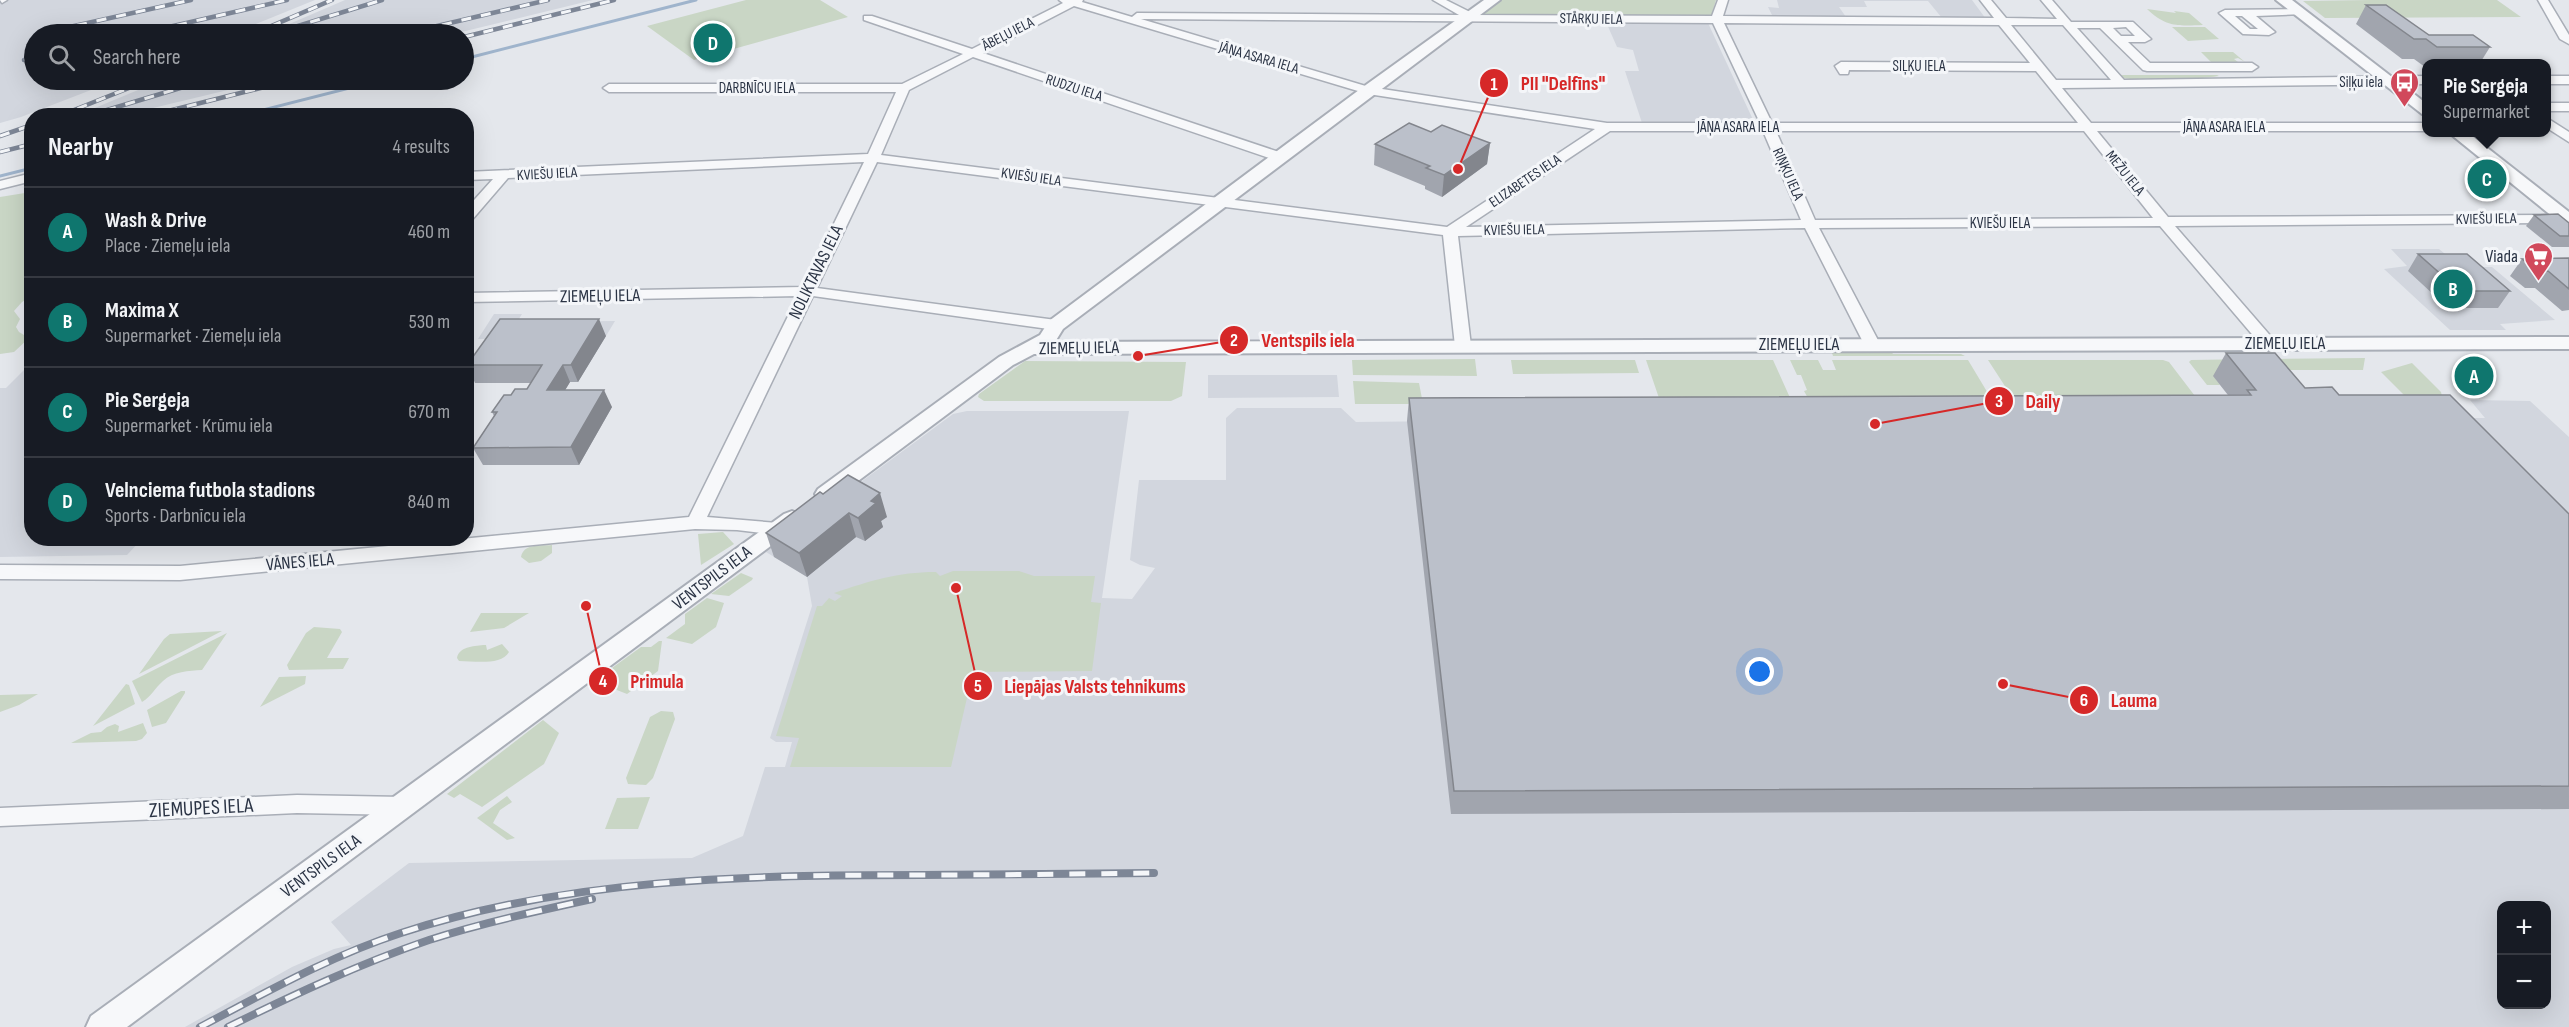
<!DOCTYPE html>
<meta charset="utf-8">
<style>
body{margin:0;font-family:"Sofia Sans Condensed",sans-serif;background:#242831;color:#f1f3f6}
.controls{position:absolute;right:18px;bottom:18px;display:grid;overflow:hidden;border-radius:12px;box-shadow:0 6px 24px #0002}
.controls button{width:54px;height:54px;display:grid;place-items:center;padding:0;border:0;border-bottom:2px solid #363941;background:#171b24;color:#f1f3f6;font:30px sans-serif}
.you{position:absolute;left:1760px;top:672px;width:21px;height:21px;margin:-15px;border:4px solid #fff;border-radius:50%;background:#1a73e8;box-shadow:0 0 0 9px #1a73e833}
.badge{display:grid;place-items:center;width:39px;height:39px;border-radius:50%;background:#0f766e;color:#fff;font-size:20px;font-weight:700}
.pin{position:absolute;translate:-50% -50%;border:3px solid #fff;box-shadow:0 2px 6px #0006}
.popup{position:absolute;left:2422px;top:59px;width:129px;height:78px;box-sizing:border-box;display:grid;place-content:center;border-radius:12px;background:#171b24;filter:drop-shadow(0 2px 4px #0005);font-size:20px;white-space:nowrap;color:#9ea1a6}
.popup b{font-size:22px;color:#f1f3f6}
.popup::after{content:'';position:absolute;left:50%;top:100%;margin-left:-12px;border:12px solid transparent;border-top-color:#171b24}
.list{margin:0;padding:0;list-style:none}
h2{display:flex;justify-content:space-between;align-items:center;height:78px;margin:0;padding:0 24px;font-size:26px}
h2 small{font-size:20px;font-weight:400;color:#9ea1a6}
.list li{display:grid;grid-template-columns:39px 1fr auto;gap:18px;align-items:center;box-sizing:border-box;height:90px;padding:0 24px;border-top:2px solid #363941}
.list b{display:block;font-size:22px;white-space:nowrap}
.list p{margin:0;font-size:20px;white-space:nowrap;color:#9ea1a6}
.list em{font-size:20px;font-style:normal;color:#9ea1a6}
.icon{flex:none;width:33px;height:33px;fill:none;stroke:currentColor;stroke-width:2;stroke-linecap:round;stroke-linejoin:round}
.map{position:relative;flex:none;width:2569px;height:1027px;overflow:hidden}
.search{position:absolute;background:#171b24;box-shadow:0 6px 24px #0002;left:24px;top:24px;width:450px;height:66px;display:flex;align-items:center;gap:15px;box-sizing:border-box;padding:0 21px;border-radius:33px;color:#9ea1a6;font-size:22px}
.panel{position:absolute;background:#171b24;box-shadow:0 6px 24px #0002;left:24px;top:108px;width:450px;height:438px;border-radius:24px}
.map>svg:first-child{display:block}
.built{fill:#d2d6de;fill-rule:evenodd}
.green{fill:#c9d6c5}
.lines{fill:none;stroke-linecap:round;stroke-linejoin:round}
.stream{stroke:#9fb4cc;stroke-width:3}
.minor-casing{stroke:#a9aeb7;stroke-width:3}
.tertiary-casing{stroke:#a9aeb7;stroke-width:4}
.minor{fill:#f7f8fa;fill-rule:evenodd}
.tertiary{fill:#f7f8fa;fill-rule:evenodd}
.rail-far1-casing{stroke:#7d8696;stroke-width:4.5}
.rail-casing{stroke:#7d8696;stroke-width:8}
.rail-far1{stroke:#f4f6f9;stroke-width:3;stroke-dasharray:10;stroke-linecap:butt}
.rail{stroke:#f4f6f9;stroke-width:5;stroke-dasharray:16;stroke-linecap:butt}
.wall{fill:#a1a5ae}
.shaded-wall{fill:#83868d}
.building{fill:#bbc0ca;stroke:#83868d;stroke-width:1.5}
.labels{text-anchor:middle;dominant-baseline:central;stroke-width:6;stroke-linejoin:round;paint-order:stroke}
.far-street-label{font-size:15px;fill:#2b3445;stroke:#f4f6f9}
.far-poi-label{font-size:15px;fill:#2b3445;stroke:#f4f6f9;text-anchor:end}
.poi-label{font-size:18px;fill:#2b3445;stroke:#f4f6f9;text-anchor:end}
.street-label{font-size:18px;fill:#2b3445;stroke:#f4f6f9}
.near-street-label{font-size:21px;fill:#2b3445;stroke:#f4f6f9}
.leader{fill:none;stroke:#d62828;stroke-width:2}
.callout-dot{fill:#d62828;stroke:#f4f6f9;stroke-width:2}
.mark-label{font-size:18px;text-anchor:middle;font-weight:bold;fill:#fff}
.callout-label{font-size:20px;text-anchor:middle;font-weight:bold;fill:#d62828;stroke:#f4f6f9;stroke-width:6;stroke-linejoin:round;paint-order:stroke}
</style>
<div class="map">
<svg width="2569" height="1027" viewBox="0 0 2569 1027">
<rect width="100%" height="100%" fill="#e4e7ec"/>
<!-- built -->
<path class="built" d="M4,0H315L231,34H34V80H117L21,117L0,123V1Z
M345,0H593L453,34H266Z
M1777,0H1972L1986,19L1942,18L1928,1H1864L1867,7H1839L1846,17H1773L1768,7L1779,8Z
M1606,22L1708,23L1755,124L1642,123L1625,71H1639L1633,50L1617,47Z
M162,80H270L124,115H78Z
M2391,249H2439L2461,267H2492L2555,320L2500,324L2506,330H2450L2384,269L2407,266Z
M494,314H522L517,322L615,321L606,336H508L505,339H478Z
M31,363L32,538L142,539L127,555L0,557V388H6Z
M1208,375H1337L1339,397L1208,398Z
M2213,376L2324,418H2485L2470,400L2530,401L2569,437V1027H185L292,967L334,949L351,945L331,922L409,863L692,858L743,836L765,767H785L792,742H776L770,738L812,606L807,577L766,552L953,414L967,411H1129L1102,598L1132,599L1155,568L1140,565L1130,560L1139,480H1226V418L1237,408H1341L1356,422L2242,413ZM2502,906H2546V1004H2502Z"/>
<!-- green -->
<path class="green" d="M746,0H820L848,17L694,60L647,26Z
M1498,0H1716L1711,17L1482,14Z
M2370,0H2497L2521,17L2325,18L2303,1Z
M2147,9L2176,13L2174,11L2189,13L2203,25C2177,26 2166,27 2147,9Z
M2172,27H2205L2219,39L2188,41Z
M2201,52H2233L2245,62L2238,58L2234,59L2238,62L2212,63Z
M2116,75H2217L2219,76C2200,79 2131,85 2116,75Z
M31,192V297L22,302L14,311L20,319L16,327L19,332L29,338L14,352L0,354V197Z
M1861,350H1890L1893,354H1961L1965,356H1833L1832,353Z
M2365,358L2363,370H2287L2273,359Z
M1475,359L1477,376L1353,375L1352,360Z
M2257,359L2214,376L2220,385H2207L2189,362L2191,360Z
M1511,360H1635L1639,373L1513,374Z
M1646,360H1773L1791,400L1660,401Z
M1790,360H1818L1823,370H1836L1832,360H1968L1992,400H1809L1804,391L1807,390L1801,375H1797Z
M1988,360H2163L2169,362L2198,400H2014Z
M1025,361L1186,362L1182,396L1171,401H984L978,397L979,394Z
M2412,363L2441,392L2442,396L2407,398L2381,372Z
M1353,381L1419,383L1423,404H1355Z
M723,532L734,544L701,565L698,534Z
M552,545V553L541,561L529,563L521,557C524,543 540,546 552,545Z
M953,571H1019L1034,576H1095L1091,602L1101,603L1092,671L973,672L951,767H790L799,738L776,736L817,606H822L829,598L835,601L842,596L834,593C870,581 897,572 936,572L940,576Z
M741,573L753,578L752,580L729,596L711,594Z
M707,598L724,603L716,627L692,644L666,638L685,624V614Z
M481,613H529L504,628L470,632Z
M314,627L340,629L342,632L327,658H349L343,669L289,670L287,665L306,633Z
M222,631L139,674L164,639L170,634Z
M227,633L202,670C189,671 173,671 163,681C154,689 152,696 142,702L132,681Z
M659,641H662L658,671L627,694L594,681L641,647H651Z
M502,644L509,652C501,666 474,661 459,661L457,658C459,647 473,646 483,645H486L487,650Z
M306,676L305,684L260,707L279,677Z
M126,684L129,685L135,704L93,726Z
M181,691H185V693L166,723L152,727L147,710Z
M38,694L19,705L0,712V695Z
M661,711L673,712L675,719L653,778L646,785L628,784L626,778L650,717Z
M543,720L559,733L544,764L482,807L460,794L454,798L447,794Z
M143,723L147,733L142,739L136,741L71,743L91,733L101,732L107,727L115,724L119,726L118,732Z
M507,796L512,802L500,810L493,823L515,838L507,840L477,818Z
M650,797L638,829H605L617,798Z"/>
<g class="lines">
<!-- stream -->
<path class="stream" d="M464,59L696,0
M239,116L381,80
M0,176L32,168"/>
<defs>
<path id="minor" d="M0,0H7L2,3Z
M1059,0H1083L1082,2L1132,17L1137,13L1459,15L1433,0H1446L1470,12L1471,15L1712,16L1718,0H1728L1723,16L1994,18L1980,0H1991L2006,18L2057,19L2041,0H2052L2071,22H2133L2151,39L2145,42H2128L2150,63H2252L2258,67L2252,71H2147L2143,70L2100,28H2077L2124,80L2427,76V84L2062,88L2091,123H2427V131H2097L2168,217L2555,215L2562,219L2555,223L2175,226L2274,340L2276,343L2268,348L2262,346L2160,226L1819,228L1880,344L1872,349L1864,344L1805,228L1458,236L1471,346L1463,351L1455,346L1443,235L877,162L817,288L1056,320L1064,325L1056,330L813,296L707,517L778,523L784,525L787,529L784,533L778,535L737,530L695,529L180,580L0,579V565L180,566L689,517L798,296L466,302V293L803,287L864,162L508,178L471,221L466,222V209L493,179L466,180V172L868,154L896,92H609L603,88L609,84H902L963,54L864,20V16H872L972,49L1063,3ZM1074,6L1368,94L1595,129L1447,227L881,155L909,90L973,57L1275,160H1285L1287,157L1285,154L983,53ZM1141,19L1713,23L1760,123H1607L1369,87ZM1724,23L1999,25L2030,63L1841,62L1835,66L1840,74H1848L1849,70L2036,71L2078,123H1772ZM2011,25H2063L2111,80H2056ZM2126,27L2135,36H2121L2113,28ZM1610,131H1763L1801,220L1466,227ZM1776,131H2084L2153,218L1815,220Z
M2538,0H2548L2569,35V44L2560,39Z
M2299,9L2303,10V14L2256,16L2275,32L2269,35L2243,34L2219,13L2225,10ZM2235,16H2242L2258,29H2250Z
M2547,76H2569V84H2547Z
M2547,103H2569V111H2547Z
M2547,118L2569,132V142L2547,128Z
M32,173V181L0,189V181Z
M297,795L403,797L411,799L414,806L411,813L403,815L297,813L0,826V808Z"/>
<path id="tertiary" d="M1484,0H1500L1063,329L1055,342L2569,337V349L1034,354L1013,365L834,499L826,501L818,499L815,494L818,489L999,357L1040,335L1049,321L1363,87Z
M2276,0H2292L2427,104V116L2422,114Z
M2448,132H2467L2569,212V226L2563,225Z
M792,511L800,514L803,519L800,524L127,1027H86L91,1016L784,514Z"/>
</defs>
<!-- minor casing -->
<use href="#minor" class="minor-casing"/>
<!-- tertiary casing -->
<use href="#tertiary" class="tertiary-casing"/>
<!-- minor -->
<use href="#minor" class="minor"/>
<!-- tertiary -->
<use href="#tertiary" class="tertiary"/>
<defs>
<path id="rail-far1" d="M38,34L191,0
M138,34L287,0
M253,34L332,0
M272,34L382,0
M403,34L548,0
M464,37L614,0
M24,60L34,58
M59,116L149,80
M87,116L207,80
M148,116L293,80
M0,136L32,125
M0,152L32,144"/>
<path id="rail" d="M200,1027C265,993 330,956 401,933C568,878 748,875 922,875C1000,875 1077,874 1154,873
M228,1027C293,995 359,964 429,940C482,923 537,911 592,899"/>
</defs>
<!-- rail-far1 casing -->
<use href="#rail-far1" class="rail-far1-casing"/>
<!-- rail casing -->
<use href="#rail" class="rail-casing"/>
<!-- rail-far1 -->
<use href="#rail-far1" class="rail-far1"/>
<!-- rail -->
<use href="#rail" class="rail"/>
</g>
<!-- wall -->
<path class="wall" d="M2366,5L2429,35L2490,47L2480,63H2427V67H2425L2414,59H2402L2356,24Z
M1431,132L1490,143L1487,164L1442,197L1425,189V186L1374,165L1375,144Z
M2534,215L2569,223V247H2552L2526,226Z
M2418,254L2510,291L2498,308H2448L2408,271Z
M2569,258V310L2562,311L2535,288H2525L2510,276L2522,259Z
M606,336L578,382H570L565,390L612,407L579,465H483L473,448L494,416L492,412L511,395L527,389L531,383H475L467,365Z
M2226,353L2305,388L2339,395L2569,514V809L1451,814L1407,421L1409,398L2228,395L2213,376Z
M820,492L887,517L881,521L883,527L865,541L856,537L807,577L774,557L766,533Z"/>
<!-- shaded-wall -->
<path class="shaded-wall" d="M1490,143L1487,164L1442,197L1444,175Z
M599,319L606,336L578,382L571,365Z
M563,365L570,382L555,407L547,390Z
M604,390L612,407L579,465L571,447Z
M880,493L887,517L881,521L883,527L865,541L858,518L871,501Z
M849,513L856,537L807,577L799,553Z"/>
<!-- building -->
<path class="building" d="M2366,5H2386L2429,35H2473L2490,47H2437L2426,39H2414Z
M1409,123L1431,132L1442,125L1490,143L1444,175L1426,168L1430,166L1375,144Z
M2558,214L2569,223V236H2560L2534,215Z
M2418,254H2467L2510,291H2460Z
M2569,258V289L2548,271L2538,272L2522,259Z
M500,319H599L571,365H563L547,390H604L571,447L473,448L497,412H492L504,395H511L515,389H527L542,365H467Z
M2226,353H2275L2305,388L2332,387L2339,395H2450L2569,514V786L1454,791L1409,398L2251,395L2247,390H2256Z
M848,475L880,493L871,501L876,503L858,518L849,513L799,553L766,533L820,492L823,494Z"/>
<!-- icons -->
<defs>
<symbol id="bus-pin" viewBox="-11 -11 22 30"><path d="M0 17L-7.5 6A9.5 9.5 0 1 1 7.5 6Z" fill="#d1495b" stroke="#f4f6f9"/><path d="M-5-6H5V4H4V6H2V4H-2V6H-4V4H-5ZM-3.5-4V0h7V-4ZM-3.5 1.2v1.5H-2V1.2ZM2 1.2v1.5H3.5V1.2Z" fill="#fff"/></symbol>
<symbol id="supermarket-pin" viewBox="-11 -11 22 30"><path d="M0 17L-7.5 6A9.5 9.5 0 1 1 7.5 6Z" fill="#d1495b" stroke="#f4f6f9"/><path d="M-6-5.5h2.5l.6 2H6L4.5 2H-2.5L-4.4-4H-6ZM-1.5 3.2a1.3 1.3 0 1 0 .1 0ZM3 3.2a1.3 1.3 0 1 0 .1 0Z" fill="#fff"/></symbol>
</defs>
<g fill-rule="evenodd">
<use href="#bus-pin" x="2388" y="66" width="33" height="45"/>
<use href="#supermarket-pin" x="2522" y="240" width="33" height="45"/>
</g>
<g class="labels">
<!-- far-street labels -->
<g class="far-street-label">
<text transform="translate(1591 19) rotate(1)">STĀRĶU IELA</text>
<text transform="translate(1008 34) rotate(-27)">ĀBEĻU IELA</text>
<text transform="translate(1259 58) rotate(16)">JĀŅA ASARA IELA</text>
<text x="1919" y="66">SIĻĶU IELA</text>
<text x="757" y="88">DARBNĪCU IELA</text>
<text transform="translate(1074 88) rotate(18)">RUDZU IELA</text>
<text x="1738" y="127">JĀŅA ASARA IELA</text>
<text x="2224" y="127">JĀŅA ASARA IELA</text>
<text transform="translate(2125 173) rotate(51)">MEŽU IELA</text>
<text transform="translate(547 174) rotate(-3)">KVIEŠU IELA</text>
<text transform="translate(1788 174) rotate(66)">RIŅĶU IELA</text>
<text transform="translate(1031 177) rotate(8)">KVIEŠU IELA</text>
<text transform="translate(1525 181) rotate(-34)">ELIZABETES IELA</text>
<text transform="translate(2486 219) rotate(-1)">KVIEŠU IELA</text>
<text x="2000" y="223">KVIEŠU IELA</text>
<text transform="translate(1514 230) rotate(-1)">KVIEŠU IELA</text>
</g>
<!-- far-poi labels -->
<g class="far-poi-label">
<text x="2383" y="82">Siļķu iela</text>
</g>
<!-- poi labels -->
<g class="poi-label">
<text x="2518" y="256">Viada</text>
</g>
<!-- street labels -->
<g class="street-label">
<text transform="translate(816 272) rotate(-64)">NOLIKTAVAS IELA</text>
<text transform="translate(600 296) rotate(-1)">ZIEMEĻU IELA</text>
<text x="2285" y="343">ZIEMEĻU IELA</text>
<text x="1799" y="344">ZIEMEĻU IELA</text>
<text transform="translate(1079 348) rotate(-1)">ZIEMEĻU IELA</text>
<text transform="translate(300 562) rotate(-5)">VĀNES IELA</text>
<text transform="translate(712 578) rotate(-37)">VENTSPILS IELA</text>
<text transform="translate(321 866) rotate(-36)">VENTSPILS IELA</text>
</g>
<!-- near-street labels -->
<g class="near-street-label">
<text transform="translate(201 808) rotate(-3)">ZIEMUPES IELA</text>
</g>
</g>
<!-- callouts -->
<path class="leader" d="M1458 169L1494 83M1138 356L1234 340M1875 424L1999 401M586 606L603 681M956 588L978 686M2003 684L2084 700"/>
<g class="callout-dot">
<circle cx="1458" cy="169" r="6"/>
<circle cx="1138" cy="356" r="6"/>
<circle cx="1875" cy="424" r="6"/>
<circle cx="586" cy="606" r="6"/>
<circle cx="956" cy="588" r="6"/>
<circle cx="2003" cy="684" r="6"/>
<circle cx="1494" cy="83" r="15"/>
<circle cx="1234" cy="340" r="15"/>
<circle cx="1999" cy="401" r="15"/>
<circle cx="603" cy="681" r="15"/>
<circle cx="978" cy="686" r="15"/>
<circle cx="2084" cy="700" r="15"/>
</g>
<g class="mark-label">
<text x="1494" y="90">1</text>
<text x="1234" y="346">2</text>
<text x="1999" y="407">3</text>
<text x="603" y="687">4</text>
<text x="978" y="692">5</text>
<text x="2084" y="706">6</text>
</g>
<g class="callout-label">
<text x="1563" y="90">PII "Delfīns"</text>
<text x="1308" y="347">Ventspils iela</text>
<text x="2043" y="408">Daily</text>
<text x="657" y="688">Primula</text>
<text x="1095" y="693">Liepājas Valsts tehnikums</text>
<text x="2134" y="707">Lauma</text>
</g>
</svg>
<div class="controls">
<button>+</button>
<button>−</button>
</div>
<div class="you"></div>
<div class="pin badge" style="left:2474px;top:376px">A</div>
<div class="pin badge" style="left:2453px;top:289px">B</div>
<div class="pin badge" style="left:2487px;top:179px">C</div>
<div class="popup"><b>Pie Sergeja</b>Supermarket</div>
<div class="pin badge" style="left:713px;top:43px">D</div>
<div class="search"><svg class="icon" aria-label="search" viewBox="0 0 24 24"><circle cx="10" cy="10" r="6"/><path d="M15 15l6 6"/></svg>Search here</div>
<section class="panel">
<h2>Nearby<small>4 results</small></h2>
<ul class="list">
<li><span class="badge">A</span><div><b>Wash &amp; Drive</b><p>Place · Ziemeļu iela</p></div><em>460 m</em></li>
<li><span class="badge">B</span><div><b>Maxima X</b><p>Supermarket · Ziemeļu iela</p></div><em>530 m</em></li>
<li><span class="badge">C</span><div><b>Pie Sergeja</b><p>Supermarket · Krūmu iela</p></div><em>670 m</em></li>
<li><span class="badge">D</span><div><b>Velnciema futbola stadions</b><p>Sports · Darbnīcu iela</p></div><em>840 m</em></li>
</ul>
</section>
</div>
